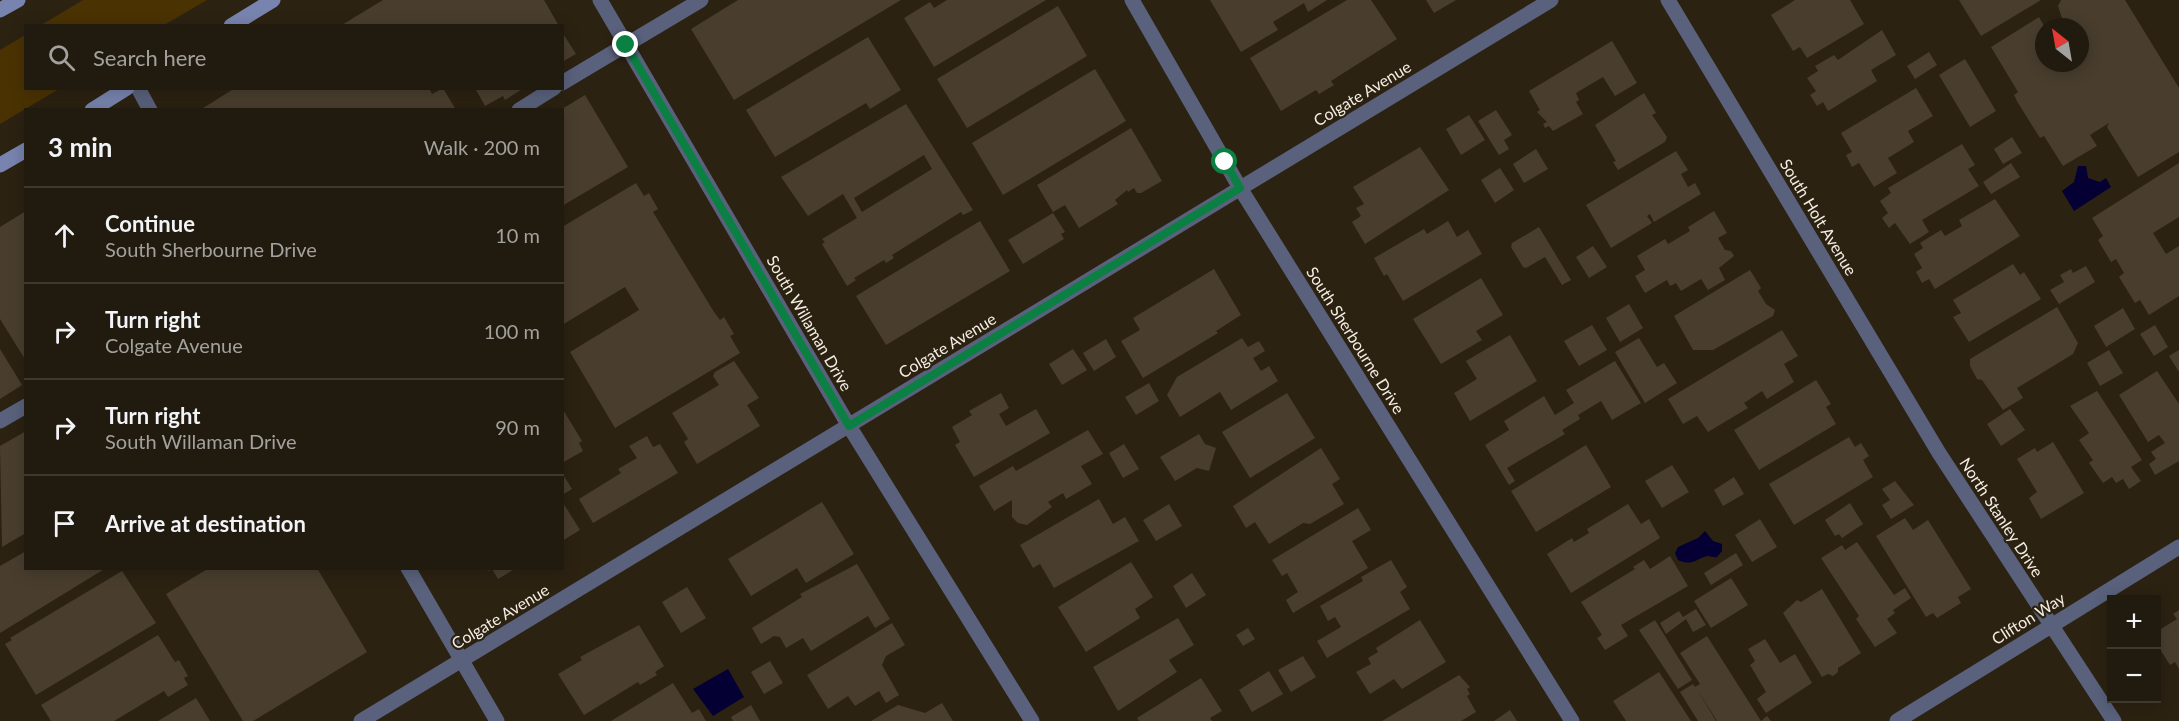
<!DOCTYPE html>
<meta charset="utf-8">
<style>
body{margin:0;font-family:Lato,sans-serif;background:#2d271c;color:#f1f3f6}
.controls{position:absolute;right:18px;bottom:18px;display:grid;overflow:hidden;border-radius:0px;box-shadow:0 3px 15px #0003}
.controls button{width:54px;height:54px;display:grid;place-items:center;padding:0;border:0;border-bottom:2px solid #3e382e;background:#211a0e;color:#f1f3f6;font:30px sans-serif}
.compass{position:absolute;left:2035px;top:18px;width:54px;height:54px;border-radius:50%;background:#211a0e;box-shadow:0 3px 15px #0003;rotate:329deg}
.stop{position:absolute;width:18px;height:18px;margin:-14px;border:4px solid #0b8043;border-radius:50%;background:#fff}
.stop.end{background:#0b8043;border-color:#fff;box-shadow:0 2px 6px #0008}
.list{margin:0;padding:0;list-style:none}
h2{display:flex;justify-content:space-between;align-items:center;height:78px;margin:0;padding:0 24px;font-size:26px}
h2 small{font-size:20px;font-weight:400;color:#a2a19e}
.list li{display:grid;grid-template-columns:39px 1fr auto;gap:18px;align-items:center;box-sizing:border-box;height:96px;padding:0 24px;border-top:2px solid #3e382e}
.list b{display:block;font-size:22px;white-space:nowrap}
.list p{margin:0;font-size:20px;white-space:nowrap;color:#a2a19e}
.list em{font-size:20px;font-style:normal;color:#a2a19e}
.icon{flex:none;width:33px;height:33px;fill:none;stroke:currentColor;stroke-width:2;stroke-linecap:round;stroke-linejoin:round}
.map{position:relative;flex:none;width:2179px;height:721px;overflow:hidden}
.search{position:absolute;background:#211a0e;box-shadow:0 3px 15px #0003;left:24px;top:24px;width:540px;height:66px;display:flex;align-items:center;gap:15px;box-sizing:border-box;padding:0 21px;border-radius:0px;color:#a2a19e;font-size:22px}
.panel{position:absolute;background:#211a0e;box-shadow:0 3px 15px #0003;left:24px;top:108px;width:540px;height:462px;border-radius:0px}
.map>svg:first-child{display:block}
.green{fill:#4a3203}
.water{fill:#040033}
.building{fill:#493e2e;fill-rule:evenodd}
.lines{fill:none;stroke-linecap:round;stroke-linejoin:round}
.service{stroke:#59617c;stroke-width:15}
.minor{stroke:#59617c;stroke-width:15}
.secondary{stroke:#7884af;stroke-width:15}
.route{stroke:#0b8043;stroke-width:8}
.labels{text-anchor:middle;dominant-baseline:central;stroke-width:4.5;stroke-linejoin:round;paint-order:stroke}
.street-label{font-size:16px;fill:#f5eee4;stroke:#2c2212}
</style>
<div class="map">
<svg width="2179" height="721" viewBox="0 0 2179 721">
<rect width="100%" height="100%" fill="#2c2212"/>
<!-- green -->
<path class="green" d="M83,0H207L164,25H41Z
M25,35L26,88L59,89L0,124V50Z"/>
<!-- water -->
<path class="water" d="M2078,166H2086L2088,178L2100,182L2106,178L2111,187L2074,211L2062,191L2074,182Z
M1705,531L1713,541L1722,544V551L1717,557C1714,558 1711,556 1707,556C1697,558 1693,567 1678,560L1675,553L1678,547L1698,538Z
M728,669L744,697L713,716L693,689Z"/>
<!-- building -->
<path class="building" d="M383,0H544L559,26H340Z
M738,0H901L734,100L691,29Z
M947,0H1046L934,67L904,18L930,2L934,8Z
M1210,0H1327L1308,12L1304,3L1273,22L1278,30L1241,52Z
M1347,0H1371L1397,39L1331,81L1334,85L1319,94L1316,90L1281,111L1250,58Z
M1426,0H1456L1434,13Z
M1795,0H1850L1864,24L1807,58L1800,47L1793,51L1771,15Z
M1959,0H2041L1981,36Z
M2061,0H2125L2179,88V152L2138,177L2107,127L2109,123L2090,135L2097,146L2063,166L2044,136L2040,138L2018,103L2014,95L2018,92L1991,47L2039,17L2044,26V63H2080V27H2065L2058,6Z
M1058,6L1087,56L967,128L937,79Z
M1882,30L1896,55L1871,70L1877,81L1828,111L1823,102L1817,106L1810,95L1816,91L1807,78L1818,71L1815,66L1834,55L1838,60Z
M562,32L576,54L562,62Z
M868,37L901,90L870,109L866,103L775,157L746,110Z
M1612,41L1637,83L1615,96L1603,77L1576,93L1579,100L1576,102L1583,114L1553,131L1549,126L1545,128L1543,124L1547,122L1537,112L1540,110L1529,91Z
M1929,52L1937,65L1915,79L1907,66Z
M1965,59L1996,111L1970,127L1939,75Z
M1095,69L1126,121L1003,195L972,143Z
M235,88H429L432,94L443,88L456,110H200Z
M475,88H524L505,100L503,96L485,106Z
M1916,88L1933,116L1908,131L1914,142L1888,158L1897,173L1874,187L1859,163L1852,167L1846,155L1852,152L1841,133Z
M1644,93L1656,113L1652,115L1667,137L1665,142L1618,170L1613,162L1616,161L1595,125Z
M585,95L628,167L562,206V109Z
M906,104L973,210L963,215L961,212L892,255L894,258L886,263L884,260L854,278L856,280L847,286L822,244L825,242L822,239L857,218L843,194L808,216L781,177ZM924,155L932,169L862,212L854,198Z
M1496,110L1512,135L1504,140L1509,149L1499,155L1478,121Z
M1469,115L1485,140L1461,155L1446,129Z
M1131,128L1162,181L1141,193H1137L1134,188L1128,192L1127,190L1115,200L1118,204L1079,228L1065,205L1053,212L1037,185Z
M2012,137L2022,153L2003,164L1994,149Z
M1962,144L1975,165L1968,169L1979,186L1922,220L1929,232L1910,244L1895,223L1889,228L1882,218L1888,213L1880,201L1891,193L1888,188Z
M1420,147L1449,190L1365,244L1352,222L1361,216L1356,208L1364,204L1353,187Z
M1536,149L1548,169L1524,183L1513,164Z
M1676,151L1688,170L1681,174L1688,187L1695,183L1701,194L1654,222L1650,214L1647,216L1652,223L1611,248L1586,205Z
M2011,163L2020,177L1991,194L1983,182Z
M2179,163V217L2153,233L2166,254L2179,246V296L2149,315L2140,300L2135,303L2119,277L2124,273L2116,259L2111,262L2098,240L2103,236L2092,218Z
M1500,168L1514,190L1495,203L1481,180Z
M636,183L644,196L649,193L658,209L653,212L714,312L720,320L724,317L734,334L730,336L740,353L615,428L570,352L639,310L625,287L562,325V227Z
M1995,199L2020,236L1935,289L1929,279L1922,283L1916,272L1922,268L1914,254L1923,248L1920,243L1941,230L1945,236L1962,226L1959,220Z
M26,211V361L0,319V227Z
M1714,211L1727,233L1718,238L1725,250L1731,251L1734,256L1719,268L1725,280L1708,290L1701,279L1681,291L1676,283L1670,286L1667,280L1645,293L1635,276L1645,270L1637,256L1665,239L1668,244L1690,231L1688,227Z
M1053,213L1065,232L1061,234L1064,239L1023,264L1008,240Z
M980,221L1010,271L886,345L856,296Z
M1448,221L1457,237L1468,230L1482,254L1403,301L1387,274L1384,276L1374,258L1424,229L1427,234Z
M1539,227L1571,280L1562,285L1545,257L1526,268L1523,267L1511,247L1512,243Z
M1593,246L1607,267L1589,278L1576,257Z
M2013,264L2020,275L2024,272L2041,299L1969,342L1953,317L1961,313L1953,300Z
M2086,266L2095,282L2059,304L2050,290L2064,282L2060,275L2071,269L2073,273Z
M1214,269L1241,315L1216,331L1218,333L1143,378L1121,341L1140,330L1133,318Z
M1750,270L1761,288L1758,291L1766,304L1775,310L1773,316L1713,350H1693L1674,316Z
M1481,278L1503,315L1476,331L1482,340L1441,364L1413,319Z
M1629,304L1643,328L1620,342L1606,318Z
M2057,307L2078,343L2073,354L2017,388L2023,398L2003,410L1982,380L1977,379L1970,366V359Z
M2123,308L2135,329L2106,347L2094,326Z
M1592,325L1607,350L1579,366L1564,341Z
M2155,325L2168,347L2154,356L2140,334Z
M1782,330L1798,356L1784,364L1794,382L1767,399L1762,391L1744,403L1748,408L1708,432L1697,416L1683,424L1668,399Z
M1510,335L1537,381L1470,421L1454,393L1477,379L1466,361Z
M1242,338L1248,347L1259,341L1265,351L1253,358L1261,371L1269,366L1278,381L1231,410L1220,392L1180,417L1167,395L1177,377Z
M1639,338L1657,367L1664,363L1677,383L1645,403L1615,352Z
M1106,339L1116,357L1094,371L1083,353Z
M0,349L22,385L0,399Z
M1073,349L1087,370L1062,385L1049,364Z
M2109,350L2123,373L2100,386L2087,363Z
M2179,350V372L2169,356Z
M734,361L759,398L747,405L760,426L697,464L684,442L688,439L672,413L719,385L713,376L715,372Z
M1615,361L1641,403L1612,420L1601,401L1578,415L1580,419L1562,430L1565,434L1507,468L1515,481L1509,485L1485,445L1509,430L1504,421L1544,396L1555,415L1574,403L1566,390Z
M2157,371L2179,404V461L2155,475L2149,464L2156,459L2151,452L2165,443L2159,435L2148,442L2119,395Z
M1816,380L1831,404L1826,407L1836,424L1759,470L1734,430Z
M1149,383L1159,401L1136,415L1125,397Z
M2097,391L2142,460L2131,467L2141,481L2129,489L2123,479L2116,483L2112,477L2103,483L2089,463L2093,460L2079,440L2089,433L2070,406Z
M1001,393L1009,408L999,414L1006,426L1036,409L1050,433L974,477L955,445L960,442L952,427L972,415L969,411Z
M1287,393L1315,438L1250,478L1222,432Z
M562,408L582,441L579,443L583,451L562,463Z
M2010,409L2025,430L2001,446L1987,424Z
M1088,430L1103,454L1081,466L1092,484L1066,499L1063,493L1048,502L1052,507L1027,525L1018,523L1012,517V500L994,511L979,486L1013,466L1016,471Z
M26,431V533L2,547L0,446Z
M1199,434L1205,444L1216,448L1209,471L1197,468L1175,481L1160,457Z
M647,436L653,447L660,444L678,473L593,523L579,499L621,473L618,469L637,458L629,446Z
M1849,437L1855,447L1861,443L1869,456L1863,460L1873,477L1794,525L1769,484Z
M2053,442L2084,493L2041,519L2029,498L2037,492L2017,459L2035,448L2037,452Z
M1124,444L1139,469L1123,478L1109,453Z
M1586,445L1611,487L1536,532L1511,491Z
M1321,448L1340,479L1332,484L1344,504L1310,524L1303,523L1269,544L1255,522L1246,528L1233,506Z
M1672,465L1689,492L1662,508L1645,481Z
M562,473L572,489L562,495Z
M1734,477L1744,494L1723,506L1714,490Z
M1895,481L1914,505L1891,519L1882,505L1890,500L1882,489Z
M1099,499L1113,524L1125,517L1139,541L1054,588L1040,564L1033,568L1020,545Z
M562,501L580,530L562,541Z
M822,502L854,554L806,583L797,568L751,596L728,559Z
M1850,503L1863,524L1842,538L1839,534L1835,536L1825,520Z
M1169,504L1182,526L1156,541L1143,520Z
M1628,504L1641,524L1649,519L1660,538L1571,593L1547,554L1572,538L1574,542L1589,533L1587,529Z
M1358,508L1371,530L1352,541L1368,568L1293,613L1286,600L1298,592L1287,573L1282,576L1272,560Z
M1905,518L1913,530L1928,520L1971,589L1958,597L1961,603L1937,618L1933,613L1926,617L1876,536Z
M1760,519L1777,547L1752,562L1735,535Z
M1857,542L1894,595L1905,588L1911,598L1893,610L1895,613L1887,619L1897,633L1875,647L1856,619L1859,616L1821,558L1842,545L1845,550Z
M26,551V568H106L0,633V566Z
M1736,553L1743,565L1711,585L1704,573Z
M1670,556L1688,586L1621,625L1628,636L1605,650L1597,638L1602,635L1581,602L1635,569L1633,567L1644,560L1650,569Z
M1391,560L1407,587L1400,592L1410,609L1327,658L1317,641L1341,627L1335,617L1328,621L1320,606L1363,581L1361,577Z
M1131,562L1153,597L1135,609L1140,618L1086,652L1058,607Z
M857,564L890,619L875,628L868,616L811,651L803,638L786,648L780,637L774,636L761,644L752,628L802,597L800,594Z
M209,568H317L367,652L253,721H243L166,594Z
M487,568H516L498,579L492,569L488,571Z
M122,571L156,623L36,695L5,644L12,640L10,638Z
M1192,573L1206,595L1186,608L1173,586Z
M1731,578L1748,605L1711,628L1694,601Z
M687,587L706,618L681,633L662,602Z
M1822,589L1861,653L1838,668V672L1833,676L1828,674L1822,677L1783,613L1797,600L1801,602Z
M1696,609L1706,625L1693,632L1686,619L1666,634L1660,623L1679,611L1683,617Z
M2179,610V669L2175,662L2170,665L2156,643V632L2177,619L2173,614Z
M1178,618L1194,645L1169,660L1177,672L1118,711L1093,667Z
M1420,620L1446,662L1402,689L1394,679L1370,694L1356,672L1371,664L1368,658L1378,652L1376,648Z
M1655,620L1692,680L1678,689L1639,630Z
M892,623L905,645L886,656L882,665L899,695L886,703L879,691L855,706L848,696L828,709L807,675Z
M639,625L664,666L655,672L657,675L640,685L638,682L584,715L558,674L582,660L580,657Z
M1248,628L1255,639L1243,646L1236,635Z
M158,635L175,662L179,660L188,676L184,678L188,685L168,697L164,691L114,721H51L41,705Z
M1707,636L1761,721L1767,716L1771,721H1717L1697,689L1716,721H1698L1680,692L1693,684L1695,687L1700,684L1680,653Z
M1765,639L1780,663L1795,654L1812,683L1766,713L1757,699L1766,692L1750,665L1755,661L1748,649Z
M1303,656L1316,677L1291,692L1278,670Z
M770,661L783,683L764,694L751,672Z
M1269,671L1283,694L1252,712L1239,690Z
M1659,672L1691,721H1626L1613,701Z
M1459,675L1470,687L1467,689L1470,694L1467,696L1476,712L1461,721H1382Z
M1201,678L1222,711L1210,718L1212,721H1139L1137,718Z
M673,683L692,713L699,709L706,721H611Z
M196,698L210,721H158Z
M942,703L953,721H871L898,705L925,713Z
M751,705L760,721H733L731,717Z
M1510,710L1517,721H1494Z"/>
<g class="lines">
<!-- service -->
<path class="service" d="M562,83L701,0
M519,110L554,88
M0,421L26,406"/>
<!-- minor -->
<path class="minor" d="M600,0L849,426L1032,721
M1132,0L1240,188L1572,721
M1668,0L1939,453L2114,721
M138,88L150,110
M408,568L497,721
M361,721L1551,0
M1897,721L2179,547"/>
<!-- secondary -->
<path class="secondary" d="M0,10L18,0
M231,26L273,0
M92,110L127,88
M0,165L26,150"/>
</g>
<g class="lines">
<!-- route -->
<path class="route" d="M626,45L849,426L1240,188L1225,162"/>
</g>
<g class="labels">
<!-- street labels -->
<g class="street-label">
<text transform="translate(1362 93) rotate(-31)">Colgate Avenue</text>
<text transform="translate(1819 217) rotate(59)">South Holt Avenue</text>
<text transform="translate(810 323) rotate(60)">South Willaman Drive</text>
<text transform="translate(1356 340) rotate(58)">South Sherbourne Drive</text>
<text transform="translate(947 345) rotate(-31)">Colgate Avenue</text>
<text transform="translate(2002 517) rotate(57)">North Stanley Drive</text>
<text transform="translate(500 616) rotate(-31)">Colgate Avenue</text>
<text transform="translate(2028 618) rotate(-32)">Clifton Way</text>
</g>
</g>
</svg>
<div class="controls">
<button>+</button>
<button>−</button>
</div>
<svg class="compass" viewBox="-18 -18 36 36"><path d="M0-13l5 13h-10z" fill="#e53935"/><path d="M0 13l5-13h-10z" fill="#a2a19e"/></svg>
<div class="stop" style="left:1225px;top:162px"></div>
<div class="stop end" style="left:626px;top:45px"></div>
<div class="search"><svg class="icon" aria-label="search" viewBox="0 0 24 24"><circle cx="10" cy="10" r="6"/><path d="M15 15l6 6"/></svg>Search here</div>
<section class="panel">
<h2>3 min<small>Walk · 200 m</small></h2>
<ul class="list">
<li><svg class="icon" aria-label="ahead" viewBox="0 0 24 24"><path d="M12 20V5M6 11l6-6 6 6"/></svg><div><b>Continue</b><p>South Sherbourne Drive</p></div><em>10 m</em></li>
<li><svg class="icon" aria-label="right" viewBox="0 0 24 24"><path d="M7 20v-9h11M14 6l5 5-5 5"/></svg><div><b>Turn right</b><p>Colgate Avenue</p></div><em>100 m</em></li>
<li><svg class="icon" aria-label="right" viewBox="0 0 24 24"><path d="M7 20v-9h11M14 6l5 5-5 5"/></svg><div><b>Turn right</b><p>South Willaman Drive</p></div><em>90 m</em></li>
<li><svg class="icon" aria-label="arrive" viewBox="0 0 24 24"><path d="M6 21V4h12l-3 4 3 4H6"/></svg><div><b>Arrive at destination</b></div></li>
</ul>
</section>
</div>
